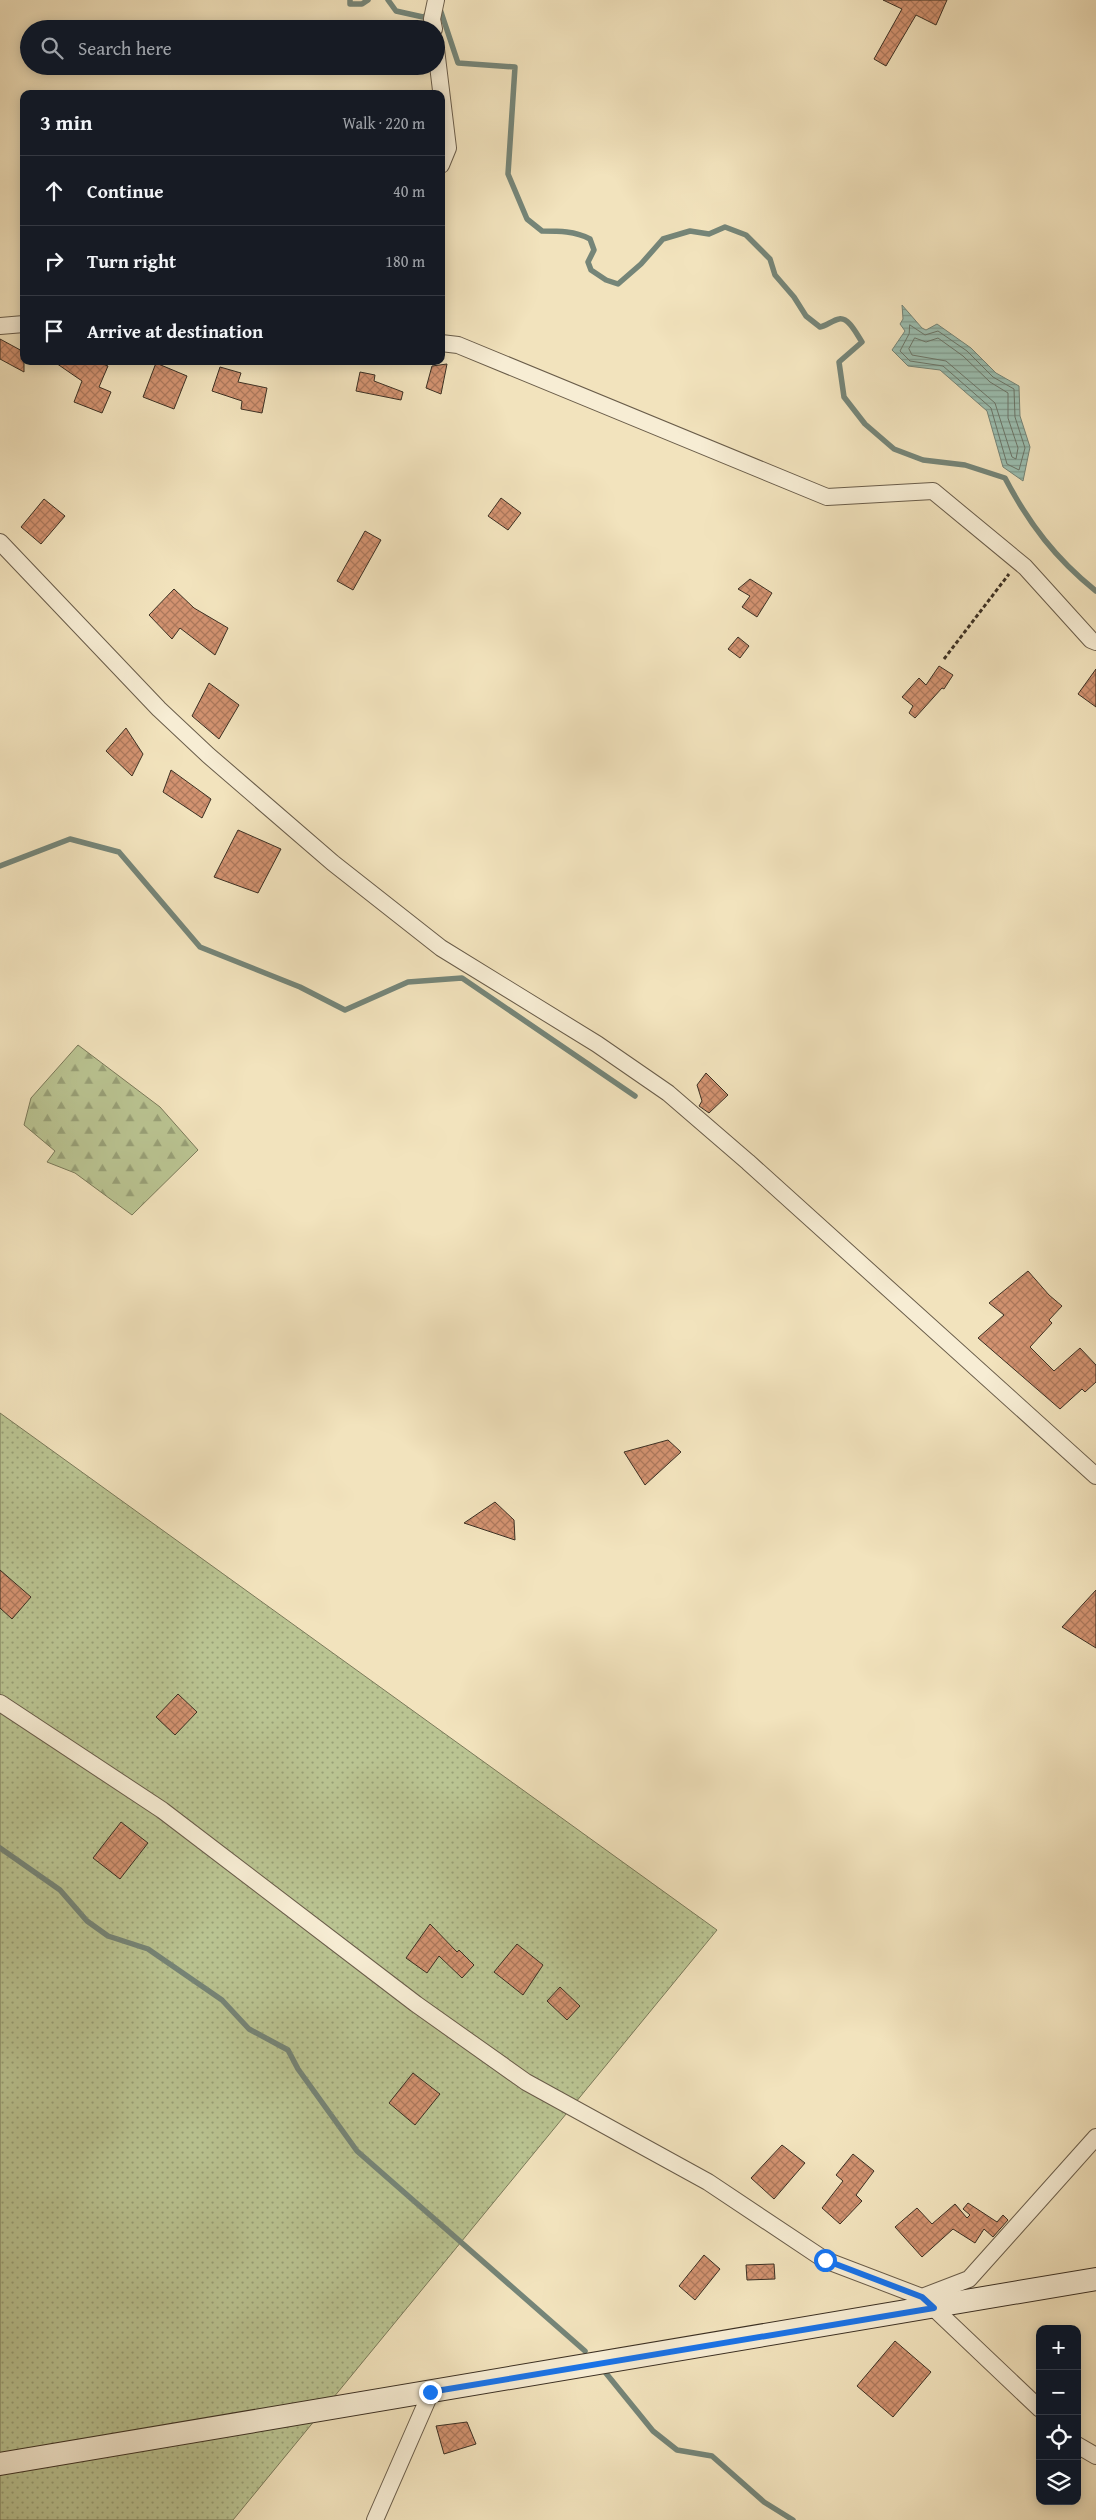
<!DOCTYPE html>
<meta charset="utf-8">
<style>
body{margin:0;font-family:"Gentium Book Plus",serif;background:#20242c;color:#f1f3f6}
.controls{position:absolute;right:15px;bottom:15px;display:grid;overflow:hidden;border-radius:10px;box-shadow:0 2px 12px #0003}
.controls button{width:45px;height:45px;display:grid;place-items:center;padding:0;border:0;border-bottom:1px solid #363941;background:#171b24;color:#f1f3f6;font:25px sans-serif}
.stop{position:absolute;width:15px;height:15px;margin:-11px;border:4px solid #1a73e8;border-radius:50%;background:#fff}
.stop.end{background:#1a73e8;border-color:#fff;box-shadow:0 1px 5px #0008}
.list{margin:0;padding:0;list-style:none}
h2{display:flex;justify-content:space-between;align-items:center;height:65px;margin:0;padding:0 20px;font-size:21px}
h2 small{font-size:16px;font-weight:400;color:#9ea1a6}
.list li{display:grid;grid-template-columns:32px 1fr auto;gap:15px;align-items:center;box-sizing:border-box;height:70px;padding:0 20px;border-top:1px solid #363941}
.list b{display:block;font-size:19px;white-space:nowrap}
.list em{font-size:16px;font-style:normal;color:#9ea1a6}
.icon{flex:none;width:28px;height:28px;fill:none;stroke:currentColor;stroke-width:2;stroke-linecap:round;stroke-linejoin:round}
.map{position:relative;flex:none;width:1096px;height:2520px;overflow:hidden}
.search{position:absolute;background:#171b24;box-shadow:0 2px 12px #0003;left:20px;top:20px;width:425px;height:55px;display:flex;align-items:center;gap:12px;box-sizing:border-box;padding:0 18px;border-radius:28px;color:#9ea1a6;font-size:19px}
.panel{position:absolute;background:#171b24;box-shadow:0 2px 12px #0003;left:20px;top:90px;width:425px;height:275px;border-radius:10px}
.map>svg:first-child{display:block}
.green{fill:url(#green-dots);stroke:#7b7a5a}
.forest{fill:url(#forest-firs);stroke:#7b7a5a}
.water{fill:url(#water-rules);stroke:#758578}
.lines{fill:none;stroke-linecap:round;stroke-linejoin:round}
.shore{stroke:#6c776a;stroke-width:1}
.stream{stroke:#758578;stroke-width:5.5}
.building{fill:url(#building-cross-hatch);stroke:#3c3023}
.street-casing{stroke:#6a5d4a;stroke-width:18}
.secondary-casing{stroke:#3c3023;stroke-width:24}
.path{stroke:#3c3023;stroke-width:3;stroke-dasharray:4 2.5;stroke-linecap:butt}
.street{stroke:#f7edd4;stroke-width:16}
.secondary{stroke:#f7edd4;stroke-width:22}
.route{stroke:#1a73e8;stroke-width:6}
</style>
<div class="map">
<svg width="1096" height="2520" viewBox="0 0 1096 2520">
<defs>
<pattern id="green-dots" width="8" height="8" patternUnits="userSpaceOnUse" patternTransform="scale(1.25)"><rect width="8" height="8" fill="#bac492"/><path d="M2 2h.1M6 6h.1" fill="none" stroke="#98a077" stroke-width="1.8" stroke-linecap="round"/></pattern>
<pattern id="forest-firs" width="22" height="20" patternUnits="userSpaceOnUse" patternTransform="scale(1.25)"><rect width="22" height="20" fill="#bac492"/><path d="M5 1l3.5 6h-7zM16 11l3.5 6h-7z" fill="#98a077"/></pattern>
<pattern id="water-rules" width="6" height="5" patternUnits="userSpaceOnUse" patternTransform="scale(1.25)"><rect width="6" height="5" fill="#9bbeb0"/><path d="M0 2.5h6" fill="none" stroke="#809b8f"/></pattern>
<pattern id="building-cross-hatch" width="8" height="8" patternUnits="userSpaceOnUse" patternTransform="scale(1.25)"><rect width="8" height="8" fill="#d29270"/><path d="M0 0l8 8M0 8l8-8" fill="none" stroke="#ac785c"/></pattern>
</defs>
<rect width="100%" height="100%" fill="#f2e3bd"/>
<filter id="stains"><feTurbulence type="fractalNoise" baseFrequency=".004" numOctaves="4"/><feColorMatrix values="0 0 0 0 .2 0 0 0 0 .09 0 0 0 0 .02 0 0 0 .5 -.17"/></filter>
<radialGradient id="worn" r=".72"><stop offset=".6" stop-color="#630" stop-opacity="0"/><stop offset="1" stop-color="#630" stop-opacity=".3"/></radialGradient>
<!-- green -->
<path class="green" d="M0,1413L717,1930L233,2520H0Z"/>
<!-- forest -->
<path class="forest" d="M78,1045L160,1107L198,1150L132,1215L75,1173L47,1162L55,1151L24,1125L31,1098Z"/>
<!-- water -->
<path class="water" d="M902,305L922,328L926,330L937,324L971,348L996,373L1019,386L1020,416L1030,447L1023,481L1003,467L987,411L940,370L908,366L892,350L905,331L900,324L903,319Z"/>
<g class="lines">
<!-- shore -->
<path class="shore" d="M910,325L925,335L938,331L967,351L993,377L1014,389L1015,417L1025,448L1019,470L1007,464L991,408L943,366L910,361L900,351L909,334Z
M915,338L926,342L938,338L963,356L990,382L1008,393V418L1018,448L1016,459L1012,457L995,403L946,361L912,355L909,349Z"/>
<!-- stream -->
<path class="stream" d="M350,0V4H362L368,0
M388,0L396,11L423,17L440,9L458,63L515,67L508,174L527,219L542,231C559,231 575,231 590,239L594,250L588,262L591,270L606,280L618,284L641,264L663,239L690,231L709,234L725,227L746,235L770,259L775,275L794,297L806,316L820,327C826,326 833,320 839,319C849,317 857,335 862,342L839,362L844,397L865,424L894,449L923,460L965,465L1005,478C1029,524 1056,559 1096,591
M0,866L70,839L119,852L200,947L300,987L345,1010L408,982L462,978L635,1096
M0,1848L60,1890L87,1921L108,1936L148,1949L222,2000L249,2029L288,2050L298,2069L357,2151L585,2351
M605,2372L653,2431L677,2450L712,2456L764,2502L793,2520"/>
</g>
<!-- building -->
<path class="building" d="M883,0H947L936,25L916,15L886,66L874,59L902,9Z
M0,339L24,352V372L0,359Z
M53,361H96L108,366L99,387L111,392L102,413L74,402L82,381Z
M156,363L187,376L174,409L143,397Z
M447,364L441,394L426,388L432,366Z
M220,367L241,373L238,382L267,388L262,413L241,409L242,401L212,391Z
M360,372L375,375L374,381L403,392L401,400L356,391Z
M501,498L521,513L508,530L488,516Z
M44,499L65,516L41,544L21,527Z
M365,531L381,540L353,590L337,581Z
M750,579L772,593L757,617L742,607L750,596L738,589Z
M174,589L194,608L228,628L215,655L180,628L172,639L149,615Z
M738,637L749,646L740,658L728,649Z
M939,666L953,675L944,689L942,688L915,718L909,713L913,706L902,697L919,678L926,685Z
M1096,669V707L1078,694Z
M209,683L239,705L219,739L192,716Z
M126,728L143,754L132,776L106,751Z
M171,770L211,799L202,818L163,792Z
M238,830L281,849L258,893L214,877Z
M706,1073L728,1095L709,1113L699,1106L702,1101L697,1085Z
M1028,1271L1049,1295L1062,1306L1049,1320L1052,1323L1030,1347L1054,1371L1080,1348L1096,1365V1382L1085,1392L1082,1389L1060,1409L978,1338L1004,1315L989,1303Z
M668,1440L681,1452L645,1485L624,1452Z
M495,1502L514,1520L515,1540L464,1523Z
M0,1570L31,1597L12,1619L0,1608Z
M1096,1590V1648L1062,1627Z
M178,1694L197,1712L175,1735L156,1717Z
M121,1822L148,1843L120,1879L93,1858Z
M430,1924L457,1952L459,1950L474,1965L462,1978L439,1956L427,1973L406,1958Z
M517,1944L543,1965L523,1995L494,1972Z
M560,1987L580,2006L567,2020L547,2001Z
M413,2073L440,2094L415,2125L389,2103Z
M782,2145L805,2163L774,2199L751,2178Z
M853,2154L874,2171L856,2195L862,2201L840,2224L822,2208L843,2181L836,2175Z
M968,2203L997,2222L1003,2215L1008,2220L993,2237L984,2229L975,2243L953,2229L922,2257L895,2227L917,2208L932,2224L955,2204L967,2218L970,2215L963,2209Z
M704,2255L720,2269L695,2300L679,2286Z
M774,2264L775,2279L747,2280L746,2265Z
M895,2341L931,2372L893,2417L857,2386Z
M467,2422L476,2444L444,2454L436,2426Z"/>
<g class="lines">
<defs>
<path id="street" d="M434,29L432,19L436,0
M436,49L448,148L441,165
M0,326L24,324
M441,343L458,345L827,497L933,491L1025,567L1091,640L1096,642
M0,542L159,709L208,755L333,863L441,948L597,1044L668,1093L748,1162L1096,1476
M0,1703L162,1810L416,2004L526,2082L708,2182L825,2260L922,2297L1040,2409
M922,2297L969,2279L1096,2137
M1077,2445L1096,2456
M375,2520L431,2392"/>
<path id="secondary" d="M0,2464L1096,2279"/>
</defs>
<!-- street casing -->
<use href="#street" class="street-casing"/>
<!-- secondary casing -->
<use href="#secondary" class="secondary-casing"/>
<!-- path -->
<path class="path" d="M944,659L1009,574"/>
<!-- street -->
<use href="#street" class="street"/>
<!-- secondary -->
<use href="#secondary" class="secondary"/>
</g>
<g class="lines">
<!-- route -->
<path class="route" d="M430,2392L934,2308L922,2297L825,2260"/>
</g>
<rect width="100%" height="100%" filter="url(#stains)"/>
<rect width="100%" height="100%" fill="url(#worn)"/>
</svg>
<div class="controls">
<button>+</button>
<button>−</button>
<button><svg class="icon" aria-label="locate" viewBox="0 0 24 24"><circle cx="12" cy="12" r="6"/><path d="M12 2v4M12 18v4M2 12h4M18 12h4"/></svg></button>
<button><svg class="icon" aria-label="layers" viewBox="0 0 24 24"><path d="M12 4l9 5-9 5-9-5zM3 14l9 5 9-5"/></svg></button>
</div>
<div class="stop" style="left:825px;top:2260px"></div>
<div class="stop end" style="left:430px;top:2392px"></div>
<div class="search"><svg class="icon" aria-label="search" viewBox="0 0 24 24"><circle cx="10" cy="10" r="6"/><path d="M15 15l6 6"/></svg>Search here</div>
<section class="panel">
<h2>3 min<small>Walk · 220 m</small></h2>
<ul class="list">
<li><svg class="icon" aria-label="ahead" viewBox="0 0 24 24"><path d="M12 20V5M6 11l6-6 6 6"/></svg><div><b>Continue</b></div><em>40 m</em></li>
<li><svg class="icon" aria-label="right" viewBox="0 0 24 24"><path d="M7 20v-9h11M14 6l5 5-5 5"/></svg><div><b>Turn right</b></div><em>180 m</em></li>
<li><svg class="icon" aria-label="arrive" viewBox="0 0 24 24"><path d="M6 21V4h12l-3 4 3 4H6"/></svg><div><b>Arrive at destination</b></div></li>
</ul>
</section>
</div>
